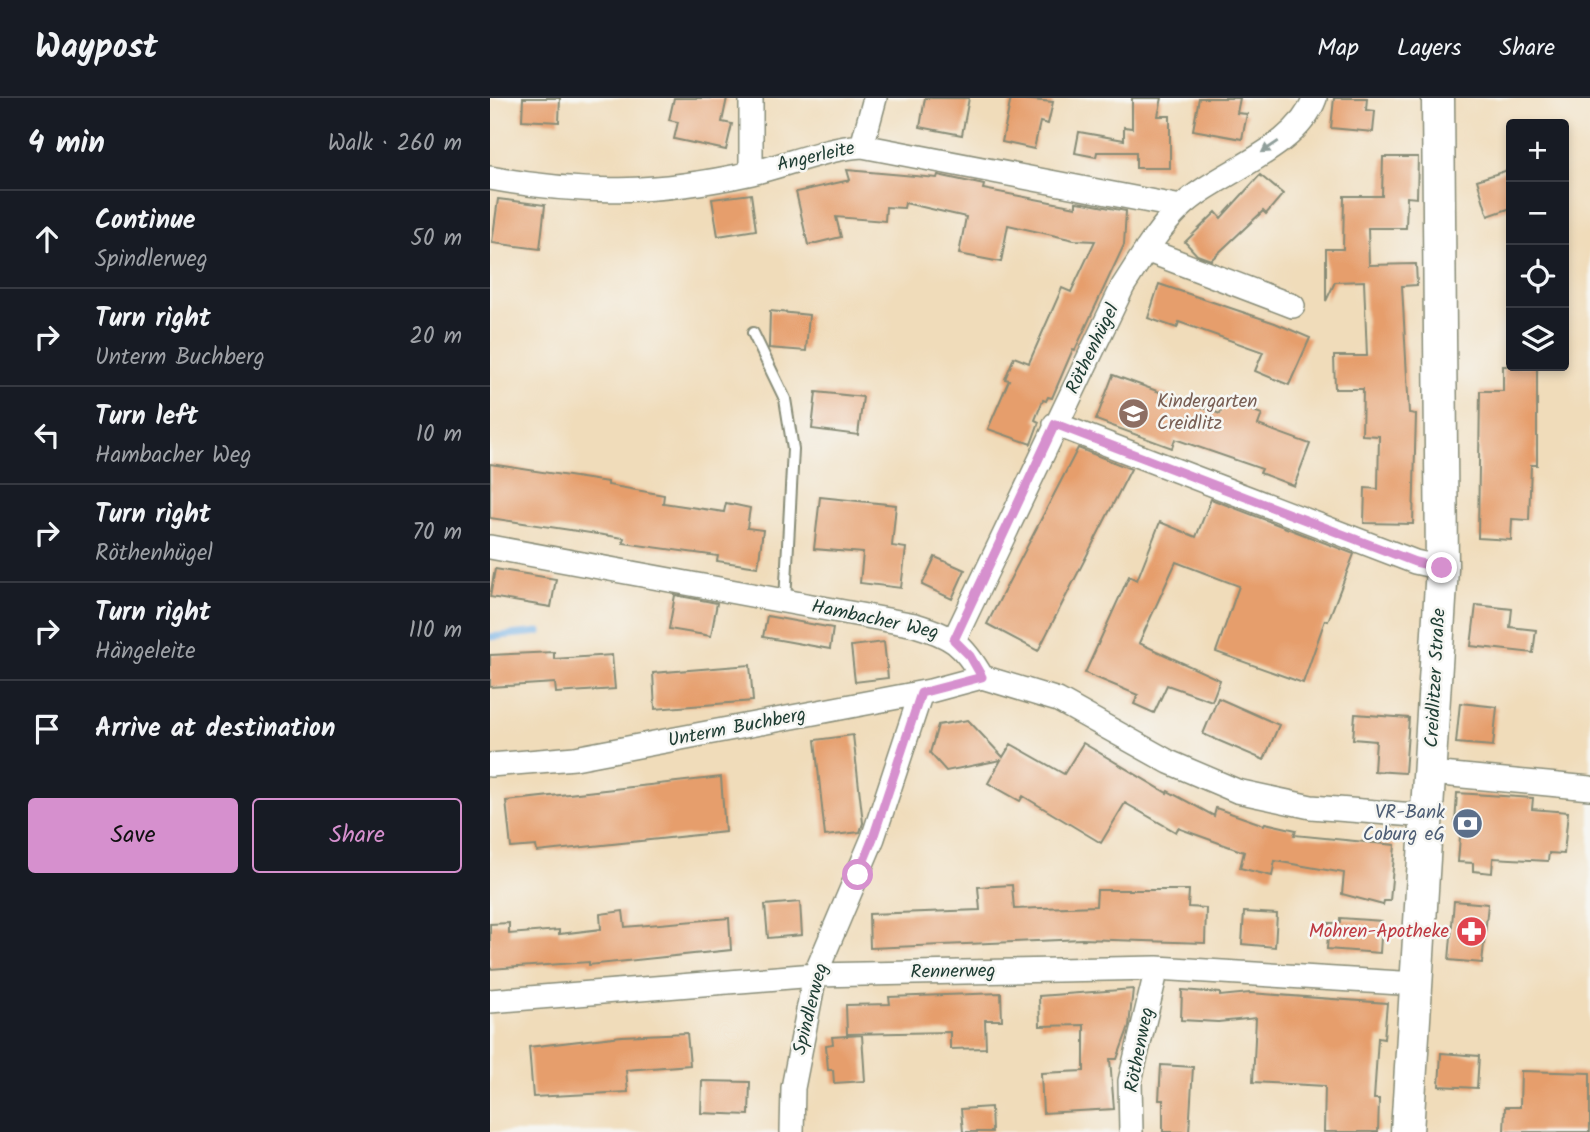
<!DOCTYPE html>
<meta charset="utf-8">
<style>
body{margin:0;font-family:Kalam,sans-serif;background:#20242c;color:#f1f3f6}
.controls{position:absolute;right:21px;top:21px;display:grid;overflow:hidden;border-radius:7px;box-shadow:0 4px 10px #0003}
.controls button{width:63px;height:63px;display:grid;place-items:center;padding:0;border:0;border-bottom:2px solid #363941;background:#171b24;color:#f1f3f6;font:35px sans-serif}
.stop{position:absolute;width:21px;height:21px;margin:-16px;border:5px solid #d690ce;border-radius:50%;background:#fff}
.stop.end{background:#d690ce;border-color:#fff;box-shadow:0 2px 7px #0008}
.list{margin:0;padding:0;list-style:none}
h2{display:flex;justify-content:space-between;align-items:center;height:91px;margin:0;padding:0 28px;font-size:30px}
h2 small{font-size:23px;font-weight:400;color:#9ea1a6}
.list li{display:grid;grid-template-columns:46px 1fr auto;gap:21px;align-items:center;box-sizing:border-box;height:98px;padding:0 28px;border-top:2px solid #363941}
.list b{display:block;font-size:26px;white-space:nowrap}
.list p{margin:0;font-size:23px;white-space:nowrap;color:#9ea1a6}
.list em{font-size:23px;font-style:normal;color:#9ea1a6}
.actions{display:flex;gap:14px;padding:21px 28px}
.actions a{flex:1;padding:16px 0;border:2px solid #d690ce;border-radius:7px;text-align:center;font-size:24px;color:#d690ce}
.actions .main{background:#d690ce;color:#111}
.icon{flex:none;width:38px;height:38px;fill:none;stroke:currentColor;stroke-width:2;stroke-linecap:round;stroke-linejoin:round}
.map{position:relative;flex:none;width:1100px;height:1034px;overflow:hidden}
header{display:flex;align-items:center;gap:42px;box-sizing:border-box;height:98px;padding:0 35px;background:#171b24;border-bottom:2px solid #363941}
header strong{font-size:33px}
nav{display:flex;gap:38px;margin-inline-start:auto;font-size:24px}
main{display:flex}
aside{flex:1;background:#171b24}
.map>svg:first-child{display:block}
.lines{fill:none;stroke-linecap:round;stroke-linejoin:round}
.stream{stroke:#73b0e5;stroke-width:7}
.building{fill:#e69e6c}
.lane-casing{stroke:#888c77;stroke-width:14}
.street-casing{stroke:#888c77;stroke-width:26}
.secondary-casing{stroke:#888c77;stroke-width:35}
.lane{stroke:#fff;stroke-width:10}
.street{stroke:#fff;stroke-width:23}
.secondary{stroke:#fff;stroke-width:32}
.oneway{fill:#8f9e9a}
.route{stroke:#d690ce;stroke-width:9}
.labels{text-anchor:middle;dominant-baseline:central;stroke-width:5;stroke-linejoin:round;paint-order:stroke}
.street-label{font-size:19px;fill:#1f3d34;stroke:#f6f6f2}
.education-label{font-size:19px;fill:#785e54;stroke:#f6f6f2;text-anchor:start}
.service-label{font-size:19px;fill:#4e5e75;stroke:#f6f6f2;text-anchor:end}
.health-label{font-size:19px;fill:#be3a42;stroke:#f6f6f2;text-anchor:end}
</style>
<header>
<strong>Waypost</strong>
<nav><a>Map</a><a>Layers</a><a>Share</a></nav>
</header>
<main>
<aside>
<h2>4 min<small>Walk · 260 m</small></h2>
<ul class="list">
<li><svg class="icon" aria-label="ahead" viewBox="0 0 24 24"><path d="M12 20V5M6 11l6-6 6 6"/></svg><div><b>Continue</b><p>Spindlerweg</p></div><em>50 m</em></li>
<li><svg class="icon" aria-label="right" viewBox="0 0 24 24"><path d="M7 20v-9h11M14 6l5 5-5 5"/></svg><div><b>Turn right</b><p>Unterm Buchberg</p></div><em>20 m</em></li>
<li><svg class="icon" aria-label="left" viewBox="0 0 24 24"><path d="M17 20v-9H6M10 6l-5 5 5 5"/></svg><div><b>Turn left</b><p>Hambacher Weg</p></div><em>10 m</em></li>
<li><svg class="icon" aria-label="right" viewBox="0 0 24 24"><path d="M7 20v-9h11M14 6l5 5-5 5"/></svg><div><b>Turn right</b><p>Röthenhügel</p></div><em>70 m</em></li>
<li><svg class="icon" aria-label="right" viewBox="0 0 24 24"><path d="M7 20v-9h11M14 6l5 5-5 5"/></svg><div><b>Turn right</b><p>Hängeleite</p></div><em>110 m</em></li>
<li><svg class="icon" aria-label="arrive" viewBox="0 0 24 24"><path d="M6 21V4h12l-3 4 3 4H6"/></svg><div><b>Arrive at destination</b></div></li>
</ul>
<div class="actions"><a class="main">Save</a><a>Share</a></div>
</aside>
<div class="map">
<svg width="1100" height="1034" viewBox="0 0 1100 1034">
<rect width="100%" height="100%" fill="#f6f6f2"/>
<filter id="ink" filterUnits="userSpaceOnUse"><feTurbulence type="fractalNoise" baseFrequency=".0143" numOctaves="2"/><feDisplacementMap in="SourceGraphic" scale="14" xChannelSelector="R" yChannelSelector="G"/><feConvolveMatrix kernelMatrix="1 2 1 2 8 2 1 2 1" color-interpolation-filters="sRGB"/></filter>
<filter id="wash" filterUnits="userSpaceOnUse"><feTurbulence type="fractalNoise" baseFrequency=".00686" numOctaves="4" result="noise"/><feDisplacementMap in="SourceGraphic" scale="28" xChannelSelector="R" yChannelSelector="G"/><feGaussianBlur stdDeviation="1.57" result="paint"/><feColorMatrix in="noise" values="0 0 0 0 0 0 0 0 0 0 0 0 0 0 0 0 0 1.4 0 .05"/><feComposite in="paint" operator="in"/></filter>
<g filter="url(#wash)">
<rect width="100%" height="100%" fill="#f0dcba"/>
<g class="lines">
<!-- stream -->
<path class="stream" d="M0,539L49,534"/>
</g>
<g id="blocks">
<!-- building -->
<path class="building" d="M33,0H70L69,24L32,22Z
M184,0H237L232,24L242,26L236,52L184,41L188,24L179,22Z
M435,0H479L472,37L430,29Z
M521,0L563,4L558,26L550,24L544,51L512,44Z
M642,0H672L668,18H680V70H646V54H607L606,59L585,55L589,34L634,42V29L642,30Z
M709,0H750L747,15L757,16L752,41L703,32Z
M844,0H877L876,12L885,13L883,34L841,30Z
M893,59H928L927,100L917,99L916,130H878L879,167L926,166L927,187L912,188L919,315L926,316L923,426L874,425L875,390L888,391L889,338L872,337L873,291H845L844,258H877L874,183L845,184L836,203V151H853L854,98H892Z
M1021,71V110L998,118L987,82Z
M357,72L447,80L448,77L494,87L493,91L586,109V104L594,105L636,113L634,147L585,252L583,251L562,300L558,299L556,303L553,302L545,322L549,324L541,346L498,331L519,282L515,281L524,259L539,265L572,190L581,194L605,143L584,142L518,127L511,164L469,156L476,119L415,105L414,110L396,109L395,123L346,119L351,139L318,147L306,94L360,82Z
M770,77L793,96L776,116L773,113L721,162L707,157L695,144L726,114L731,120Z
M261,96L266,132L228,138L222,101Z
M8,101L55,107L50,151L2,145Z
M669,186L785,225L820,240L799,287L765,273L773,254L689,224L687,230L658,220Z
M280,213L319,217L316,253L279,250Z
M1013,268H1047V367H1041L1039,422L1022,421L1021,442L988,440L990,293H1013Z
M623,277L730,316L735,303L772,316L768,327L820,346L804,388L770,375L772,371L685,341L682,350L606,322Z
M326,294L373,299L368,337L322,331Z
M588,350L641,371L548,553L497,526Z
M0,366L118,384V387L174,397L173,405L234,414L236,405L260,410L257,430L273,432L268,469L227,463L228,458L133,445L134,440L0,420Z
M330,399L406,407L402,448L416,450L411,490L370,485L373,455L324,451Z
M721,401L864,456L838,523L835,522L813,585L726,554L749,488L686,464L649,545L730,582L722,603L677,587L664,615L644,606L648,597L595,575L639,478L647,482L670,424L706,439Z
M445,459L475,472L462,501L432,487Z
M5,471L66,481L61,509L0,499Z
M185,497L227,505L221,538L179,531Z
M986,507L1022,511L1020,529L1046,532L1043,555L981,548Z
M277,518L343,530L340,551L273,539Z
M394,544L398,580L365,584L361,548Z
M64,554V561L122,557L125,591L66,595L65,585L0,589V557Z
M260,567L263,603L165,611L163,575Z
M728,600L789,627L774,662L713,636Z
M970,605L1007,609L1003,648L966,645Z
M865,616L919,620L915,675L884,673L886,643L863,641Z
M478,622L513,659L521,646L574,676L593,645L677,695L678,693L724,718L726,710L774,727L775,725L806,732L804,737L905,747L900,803H894L893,807L852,796L854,775L785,763L782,778L750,770L754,754L688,730L686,734L635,705L611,745L533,698L530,703L498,685L511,662L456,673L440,655L448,627Z
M363,637L373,725L370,734L335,738L325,642Z
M231,679L235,734L47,754L46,748L21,750L16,703Z
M967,695L1043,700L1042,711L1078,714L1074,756L1059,755L1058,763L1003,760L1002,775L983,773V765L968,764L971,726H965Z
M522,787L524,811L606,808L607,792H699L698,809L716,810L715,845L592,841L380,850L379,816L490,812L488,789Z
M964,803L998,806L992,865L959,862Z
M310,804L312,837L278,840L275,807Z
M133,813L135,829L239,820L241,852L99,867V864L0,871V826L19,825V836L69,832V836L111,831L110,816Z
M754,814L787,816L785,849L752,846Z
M850,820L892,823L890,855L837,851L839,825H850Z
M643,891L639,928L627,961H620L624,1011L553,1015L551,975L594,973V927L550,928L549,898Z
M692,892L730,895V898L760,895L897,905L894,941L888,940L884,1001H889L888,1034H834L835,988L763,984L766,920L728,924L691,922Z
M511,895L512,922H495L496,950L460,951V934L357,936L356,907L400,906L399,899Z
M197,935L200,967L136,972L138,994L43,999L39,949L132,938Z
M372,937L375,983L344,985L343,972H338L336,947L343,946L342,939Z
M951,955L989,958L987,990L949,988Z
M671,967L703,969L699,1034H673V1002H669Z
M1031,973L1100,975V1034H1014L1015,1009H1030Z
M212,983L260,984L259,1017L211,1015Z
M501,1009L502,1034H473L471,1011Z"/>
</g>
</g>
<g filter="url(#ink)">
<use href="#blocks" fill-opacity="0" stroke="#888c77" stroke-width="2"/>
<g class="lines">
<defs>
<path id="lane" d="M263,235L295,301L303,351L295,504"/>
<path id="street" d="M261,0V75
M372,48L385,0
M0,80C95,97 167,96 262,75C299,66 334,51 372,48L691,109
M656,152L803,208
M565,326L925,464L952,470
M0,449L425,527C462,538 473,546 492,579L568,602L679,664L747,693L821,709L938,718
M464,542L633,188C650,162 667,132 690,110C728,73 806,53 825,0
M0,667L85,660L440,593L492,579
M941,675L1100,690
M0,903L325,877L667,870L927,886
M302,1034L303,990L325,877L383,740L431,595
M641,1034L640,983L667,870"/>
<path id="secondary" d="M917,1034L952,470L948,0"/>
</defs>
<!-- lane casing -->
<use href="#lane" class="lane-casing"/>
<!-- street casing -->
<use href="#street" class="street-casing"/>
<!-- secondary casing -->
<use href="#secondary" class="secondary-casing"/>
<!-- lane -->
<use href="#lane" class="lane"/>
<!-- street -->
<use href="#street" class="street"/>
<!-- secondary -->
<use href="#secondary" class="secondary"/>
</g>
<!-- one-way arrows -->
<defs><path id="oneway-solid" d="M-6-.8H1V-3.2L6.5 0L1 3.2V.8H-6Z" transform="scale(1.75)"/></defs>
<use class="oneway" href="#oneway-solid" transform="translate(780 49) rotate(146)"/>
</g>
<g class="lines" filter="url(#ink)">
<!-- route -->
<path class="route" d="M368,777L383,740L431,595L492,579L480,558L464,542L565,326L925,464L952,470"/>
</g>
<!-- icons -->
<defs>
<symbol id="school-disc" viewBox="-11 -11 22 22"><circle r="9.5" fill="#8d6e63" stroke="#f6f6f2"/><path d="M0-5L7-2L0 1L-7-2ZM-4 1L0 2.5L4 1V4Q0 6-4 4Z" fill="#fff"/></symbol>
<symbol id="bank-disc" viewBox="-11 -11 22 22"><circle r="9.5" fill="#5c6f8a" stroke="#f6f6f2"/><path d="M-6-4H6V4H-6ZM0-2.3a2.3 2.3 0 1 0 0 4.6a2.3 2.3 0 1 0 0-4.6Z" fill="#fff"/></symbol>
<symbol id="pharmacy-disc" viewBox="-11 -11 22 22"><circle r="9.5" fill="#e0444e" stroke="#f6f6f2"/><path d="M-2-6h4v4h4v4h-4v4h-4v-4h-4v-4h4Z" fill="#fff"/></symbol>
</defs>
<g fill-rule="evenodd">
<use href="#school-disc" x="626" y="298" width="35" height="35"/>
<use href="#bank-disc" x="960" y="708" width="35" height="35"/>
<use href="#pharmacy-disc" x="964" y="816" width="35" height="35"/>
</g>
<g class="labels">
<!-- street labels -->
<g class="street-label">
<text transform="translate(326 59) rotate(-13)">Angerleite</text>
<text transform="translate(603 251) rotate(-64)">Röthenhügel</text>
<text transform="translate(385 522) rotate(12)">Hambacher Weg</text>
<text transform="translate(946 580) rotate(-87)">Creidlitzer Straße</text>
<text transform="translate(247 630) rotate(-11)">Unterm Buchberg</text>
<text transform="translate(463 874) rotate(-1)">Rennerweg</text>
<text transform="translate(321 911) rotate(-76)">Spindlerweg</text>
<text transform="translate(650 952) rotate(-79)">Röthenweg</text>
</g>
<!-- education labels -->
<g class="education-label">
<text x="667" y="304">Kindergarten<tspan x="667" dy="22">Creidlitz</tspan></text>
</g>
<!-- service labels -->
<g class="service-label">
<text x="955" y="715">VR-Bank<tspan x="955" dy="22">Coburg eG</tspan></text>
</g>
<!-- health labels -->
<g class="health-label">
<text x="959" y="834">Mohren-Apotheke</text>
</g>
</g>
</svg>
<div class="controls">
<button>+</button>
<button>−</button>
<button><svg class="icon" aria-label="locate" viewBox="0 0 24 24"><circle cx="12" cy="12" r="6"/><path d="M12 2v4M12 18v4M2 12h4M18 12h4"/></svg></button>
<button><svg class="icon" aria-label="layers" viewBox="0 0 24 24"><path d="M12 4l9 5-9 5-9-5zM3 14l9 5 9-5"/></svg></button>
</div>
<div class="stop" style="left:368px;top:777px"></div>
<div class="stop end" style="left:952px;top:470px"></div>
</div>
</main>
